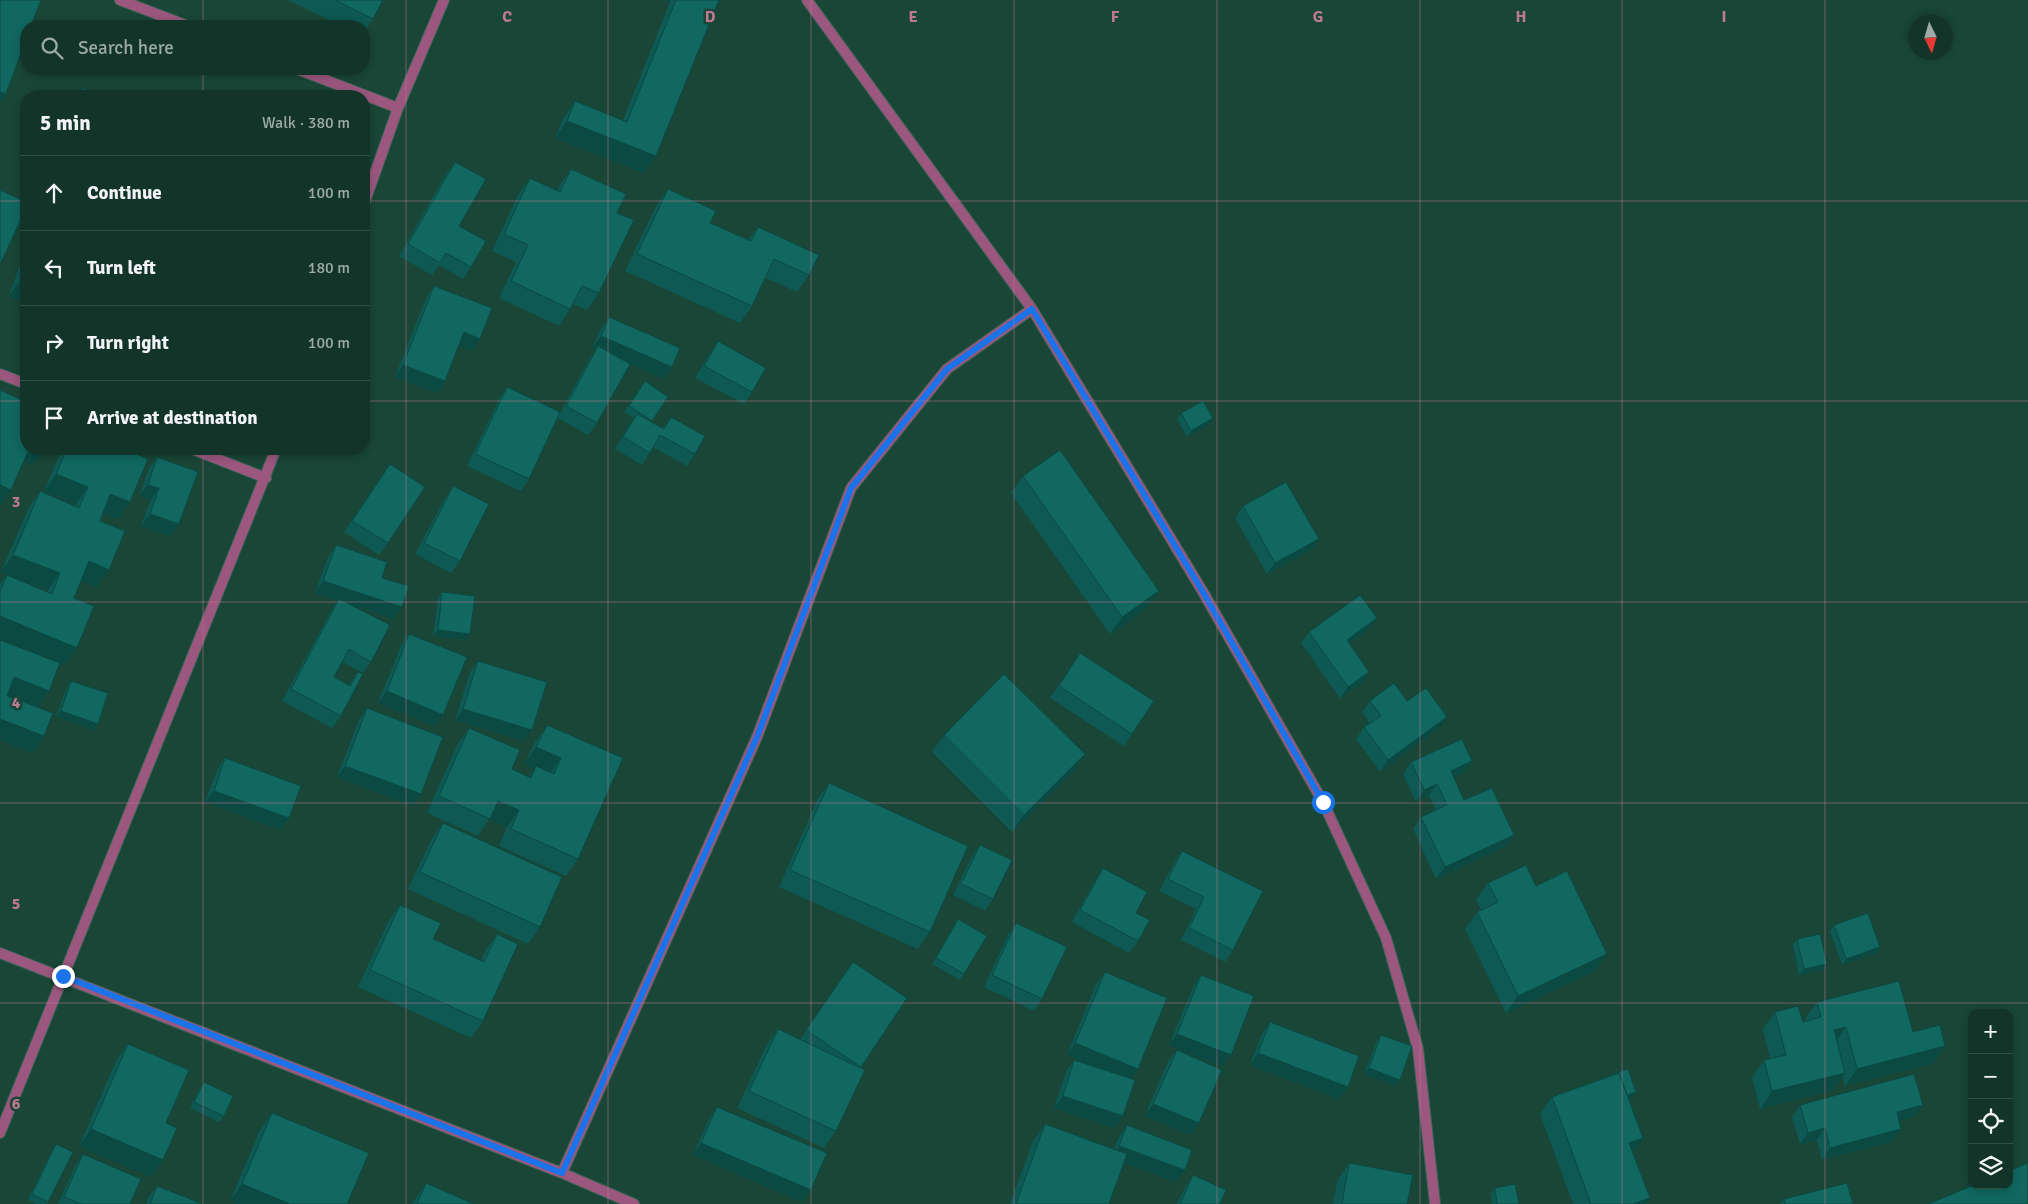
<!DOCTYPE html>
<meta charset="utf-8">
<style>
body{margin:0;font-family:Signika,sans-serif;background:#203f34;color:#f1f3f6}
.controls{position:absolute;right:15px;bottom:15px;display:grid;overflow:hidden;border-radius:10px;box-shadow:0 2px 8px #0003}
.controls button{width:45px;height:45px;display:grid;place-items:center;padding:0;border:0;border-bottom:1px solid #324f45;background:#133428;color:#f1f3f6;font:25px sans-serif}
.compass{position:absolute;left:1908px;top:15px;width:45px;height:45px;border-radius:50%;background:#133428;box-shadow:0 2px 8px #0003;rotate:175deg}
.stop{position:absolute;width:15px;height:15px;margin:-11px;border:4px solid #1a73e8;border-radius:50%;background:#fff}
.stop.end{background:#1a73e8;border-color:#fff;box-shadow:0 1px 5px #0008}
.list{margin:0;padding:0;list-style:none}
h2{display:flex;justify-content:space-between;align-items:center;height:65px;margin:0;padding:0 20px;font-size:21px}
h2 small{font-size:16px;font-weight:400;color:#9daaa8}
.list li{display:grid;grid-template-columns:32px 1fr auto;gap:15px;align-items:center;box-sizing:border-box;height:75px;padding:0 20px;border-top:1px solid #324f45}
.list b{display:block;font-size:19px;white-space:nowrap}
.list em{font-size:16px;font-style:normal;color:#9daaa8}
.icon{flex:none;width:28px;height:28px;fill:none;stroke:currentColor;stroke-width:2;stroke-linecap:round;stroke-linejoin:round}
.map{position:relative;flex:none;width:2028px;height:1204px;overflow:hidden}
.search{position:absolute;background:#133428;box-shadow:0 2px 8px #0003;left:20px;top:20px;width:350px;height:55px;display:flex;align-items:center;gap:12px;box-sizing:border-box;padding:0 18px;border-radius:20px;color:#9daaa8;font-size:19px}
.panel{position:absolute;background:#133428;box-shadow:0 2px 8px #0003;left:20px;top:90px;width:350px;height:365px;border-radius:20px}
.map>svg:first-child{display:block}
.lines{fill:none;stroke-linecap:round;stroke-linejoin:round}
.minor-casing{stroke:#386454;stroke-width:12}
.minor{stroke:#9b577e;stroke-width:10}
.wall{fill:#0e5953}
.shaded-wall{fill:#0b4943}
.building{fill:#106860;stroke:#0b4943}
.route{stroke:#1a73e8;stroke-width:6}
.grid{fill:none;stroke:#bc7a92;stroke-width:1;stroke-opacity:0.55}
.grid-label{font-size:16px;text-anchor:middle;font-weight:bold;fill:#bc7a92;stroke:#194636;stroke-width:5;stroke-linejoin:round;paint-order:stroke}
</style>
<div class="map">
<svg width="2028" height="1204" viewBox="0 0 2028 1204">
<rect width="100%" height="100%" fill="#194636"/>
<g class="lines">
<defs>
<path id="minor" d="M120,0L188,26
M807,0L1032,309L1203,592L1323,802L1386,938L1418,1049L1435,1204
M297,69L398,108
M364,204L398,108L444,0
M0,374L26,384
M192,449L266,478
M0,953L562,1173L634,1204
M0,1133L276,449
M562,1173L757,737L851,488L947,369L1032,309"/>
</defs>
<!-- minor casing -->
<use href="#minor" class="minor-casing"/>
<!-- minor -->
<use href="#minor" class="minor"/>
</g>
<!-- wall -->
<path class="wall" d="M288,0H383L373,19L364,32V26H341Z
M664,0H719L644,173L555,138L563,119L575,101L623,120L670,2Z
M455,162L459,226L471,267L463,279L439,265L432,275L399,256L446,174Z
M571,169L617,213L599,293L587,310L573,304L570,309L559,326L499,298L516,262L492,251L518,195L530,178L557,191L559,186Z
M668,189L710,223L748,240L758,227L809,275L797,292L766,278L752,306L740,323L625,271L656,206Z
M26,247V302L9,296Z
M434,286L480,339L472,351L459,345L445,381L437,393L395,377L426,298Z
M609,317L664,379L630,364L597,423L588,435L558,418L529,479L521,491L467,466L499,399L507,387L560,413L590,358L596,350L592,348L601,329Z
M718,341L752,392L744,404L695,378L710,353Z
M645,381L651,422L663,428L671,417L695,454L687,466L653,447L642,465L615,449L629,425L634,418L624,412Z
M1181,413L1209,424L1187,437L1177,419Z
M62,449H124L118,519L103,513L100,521L97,587L81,580L74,598L77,648L65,665L0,638V584L7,575L48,592V590L1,572L28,509L40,491L75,506L76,504L44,491Z
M157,457L179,524L170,536L141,526L151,500L139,496L149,469Z
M390,464L388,543L379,555L344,532Z
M1023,476L1147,608L1110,634L1011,493Z
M453,486L460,561L451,573L415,554L445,498Z
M1243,506L1311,550L1267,574L1235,518Z
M336,545L382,578L393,619L347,603L371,662L363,673L342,662L334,677L349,685L358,672L341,716L332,728L282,701L331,611L338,600L315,593L328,557Z
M442,592L470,634L466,640L433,636L438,598Z
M1368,630L1349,644L1369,672L1361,684L1340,698L1301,643L1309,632Z
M409,634L435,726L378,703L401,646Z
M1080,653L1132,734L1124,746L1050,698Z
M478,661L524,741L455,720L470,672Z
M71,681L98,724L94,730L56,717L67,687Z
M1370,701H1407L1439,728L1380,772L1356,739L1364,727L1370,724L1362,712Z
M367,708L421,794L413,806L337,777L359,720Z
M547,725L623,758L578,859L566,876L499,846L507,827L489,819L478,836L427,813L457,745L469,728L512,769L529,777L535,769L524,764L535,742Z
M944,735L1085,754L1073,771L1012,832L932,752Z
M225,758L289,818L281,830L205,802L217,770Z
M1472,761L1463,773L1454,777L1464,800L1506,846L1436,879L1413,829L1421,817L1436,810L1429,795L1416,802L1403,774L1411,762Z
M829,783L930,932L918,949L779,887L817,800Z
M443,823L540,927L528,944L408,889L431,840Z
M980,845L993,899L985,911L953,895L972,856Z
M1182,851L1233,950L1225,962L1181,940L1196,909L1159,891L1174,863Z
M1103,868L1136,913L1138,941L1129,953L1072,922L1095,880Z
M1488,883L1536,886L1595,971L1506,1013L1465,929L1477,912L1481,910L1476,900Z
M400,905L433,939L481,961L485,951L497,934L483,1021L471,1038L358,987L388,922Z
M958,919L964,974L960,980L932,964Z
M1016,923L1042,999L1034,1011L984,987L1008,935Z
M1834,925L1880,947L1876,953L1842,965L1830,931Z
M1797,939L1827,964L1823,970L1799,975L1793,945Z
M853,962L907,998L860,1068L836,1131L824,1148L737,1108L766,1046L778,1029L800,1040Z
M1105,972L1138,1069L1131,1079L1123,1116L1115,1128L1054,1108L1066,1072L1074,1060L1104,1070L1067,1055L1096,984Z
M1201,975L1222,1067L1169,1045L1193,987Z
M1817,1002L1913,1032L1934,1063L1845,1086L1842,1077L1833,1090L1760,1109L1752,1077L1764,1060L1770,1059L1763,1029L1775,1012L1803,1022L1806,1021L1805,1019Z
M1270,1022L1339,1099L1250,1065L1262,1034Z
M1381,1035L1396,1086L1364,1074L1377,1041Z
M128,1044L166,1123L151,1177L79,1146L116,1061Z
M1177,1050L1190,1135L1145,1116L1168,1061Z
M1613,1074L1636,1092L1632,1098L1628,1099L1633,1152L1650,1198L1646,1204H1573L1540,1114L1552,1097L1612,1075Z
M204,1082L224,1116L219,1122L190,1108L200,1088Z
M1800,1105H1923L1915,1116L1899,1121L1893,1141L1822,1160L1817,1140L1800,1144L1792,1117Z
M717,1107L802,1202L693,1155L709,1119Z
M272,1113L347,1204L230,1201L260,1130Z
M1045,1124L1114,1149L1119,1137L1127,1125L1185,1170L1176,1182L1124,1163L1109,1204H1010L1033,1141Z
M56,1144L48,1202L46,1204H36L28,1200L52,1150Z
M83,1154L130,1204H58L75,1166Z
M1349,1163L1407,1204H1333L1337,1181Z
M1193,1175L1220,1204H1177L1185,1187Z
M426,1183L474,1204H412Z
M157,1186L203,1204H146L148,1198Z
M1495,1188L1519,1204H1492L1491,1194Z
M1784,1199L1853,1204H1780Z"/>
<!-- shaded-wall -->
<path class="shaded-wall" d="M664,0H671L670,2Z
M0,92L6,94L0,103Z
M567,121L656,156L644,173L555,138Z
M21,279L26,281V302L9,296Z
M464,332L480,339L472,351L456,344Z
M601,336L672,367L664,379L596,350L598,346L596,350L592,348Z
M403,365L445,381L437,393L395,377Z
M1213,418L1209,424L1187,437L1191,431Z
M27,449H45L33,465L19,460Z
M56,474L88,487L76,504L44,491Z
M0,485L11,490L0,505Z
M148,485L159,488L151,500L139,496Z
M110,494L130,502L118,519L98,511Z
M150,514L179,524L170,536L141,526Z
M1319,539L1311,550L1267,574L1275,563Z
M13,555L60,573L48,590L1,572Z
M89,561L109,570L97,587L77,579Z
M323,581L402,607L393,619L315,593Z
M1159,591L1147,608L1110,634L1122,617Z
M0,616L77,648L65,665L0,638Z
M1377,618L1368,630L1338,652L1347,640Z
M438,630L470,634L466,640L433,636Z
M1369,672L1361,684L1340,698L1348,687Z
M14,677L49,691L37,708L3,694Z
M387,691L443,715L435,726L378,703Z
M463,709L532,730L524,741L455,720Z
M61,711L98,724L94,730L56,717Z
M1447,717L1439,728L1380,772L1388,760Z
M0,719L44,736L32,753L0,740Z
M536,747L561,758L549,775L536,766L535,769L524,764Z
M1085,754L1073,771L1012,832L1024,815Z
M1472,761L1463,773L1442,783L1451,771Z
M345,766L421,794L413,806L337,777Z
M1437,784L1429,795L1416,802L1424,790Z
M214,791L289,818L281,830L205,802Z
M498,801L519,810L507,827L489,819Z
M1514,835L1506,846L1436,879L1445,867Z
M1880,947L1876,953L1842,965L1846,959Z
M1607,954L1595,971L1506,1013L1518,996Z
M1827,964L1823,970L1799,975L1804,969Z
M1846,1027L1834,1044V1030Z
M1177,1034L1231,1055L1222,1067L1169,1045Z
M1075,1043L1138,1069L1130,1081L1067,1055Z
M1945,1046L1934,1063L1845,1086L1857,1069Z
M1258,1053L1348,1087L1339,1099L1250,1065Z
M1369,1068L1400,1080L1396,1086L1364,1074Z
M1845,1073L1833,1090L1760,1109L1772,1091Z
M1636,1092L1632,1098L1617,1103L1621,1097Z
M1063,1096L1123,1116L1115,1128L1054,1108Z
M1153,1104L1199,1123L1190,1135L1145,1116Z
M1923,1105L1915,1116L1888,1124L1897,1112Z
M1825,1128L1817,1140L1800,1144L1808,1133Z
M91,1129L163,1160L151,1177L79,1146Z
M1901,1129L1893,1141L1822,1160L1830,1148Z
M1643,1138L1631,1155L1629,1143Z
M701,1143L811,1190L802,1202L693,1155Z
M1119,1146L1185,1170L1176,1182L1111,1158Z
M242,1184L290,1204H238L230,1201Z
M1650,1198L1646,1204H1633Z"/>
<!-- building -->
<path class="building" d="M0,0H41L31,26H26V39L6,94L0,92Z
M335,0H383L373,19Z
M676,0H719L656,156L567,121L575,101L627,122Z
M82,88L102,96H78Z
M455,162L486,179L459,226L486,241L471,267L446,253L440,263L408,244Z
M571,169L626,194L617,213L634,220L599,293L582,286L570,309L511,281L528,245L504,234L530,178L560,192Z
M668,189L716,211L710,223L751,241L758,227L819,255L809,275L774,259L752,306L637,254Z
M0,190L26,202V208L0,265Z
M26,263V281L21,279Z
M434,286L492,308L480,339L464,332L445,381L403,365Z
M609,317L680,348L672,367L601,336Z
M718,341L766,368L752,392L704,366Z
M598,346L630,364L597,423L566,406Z
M645,381L668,397L652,421L629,406Z
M507,387L560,412L529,479L475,454Z
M0,390L26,402V449H29L11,490L0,485Z
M1203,401L1213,418L1191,431L1181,413Z
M637,414L664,429L671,417L705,436L695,454L660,435L650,453L623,437Z
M67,449H124L148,459L130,502L110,494L100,521L125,531L109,570L89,561L74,598L94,606L77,648L0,616V591L7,575L52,594L60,573L13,555L40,491L79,508L88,487L56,474Z
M1060,450L1159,591L1122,617L1023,476Z
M157,457L198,472L179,524L150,514L159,488L148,485Z
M390,464L425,487L388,543L352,521Z
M1286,482L1319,539L1275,563L1243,506Z
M453,486L489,504L460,561L424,543Z
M336,545L387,562L382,578L409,586L402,607L323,581Z
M442,592L475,596L470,634L438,630Z
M1360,595L1377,618L1347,640L1369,672L1348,687L1309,632Z
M339,599L390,625L371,662L349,649L334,677L350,686L358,672L363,674L341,716L291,689Z
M409,634L467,657L443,715L387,691Z
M0,640L60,663L49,691L14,677L7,696L53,713L44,736L0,719Z
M1080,653L1154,701L1132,734L1059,686Z
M478,661L547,682L532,730L463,709Z
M1004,674L1085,754L1024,815L944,735Z
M71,681L108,693L98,724L61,711Z
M1394,683L1407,701L1426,688L1447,717L1388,760L1364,727L1381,716L1370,701Z
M367,708L443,737L421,794L345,766Z
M547,725L623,758L578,859L511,829L519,810L498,801L490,819L439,796L469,728L520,750L512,769L531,778L536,766L554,774L561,758L536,747Z
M1462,739L1472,761L1451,771L1464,800L1492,788L1514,835L1445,867L1421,817L1447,805L1437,784L1424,790L1411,762Z
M225,758L301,786L289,818L214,791Z
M829,783L968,846L930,932L790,870Z
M443,823L562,877L540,927L420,872Z
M980,845L1012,860L993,899L961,884Z
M1182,851L1263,891L1233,950L1189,928L1204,897L1168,879Z
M1526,865L1536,886L1567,871L1607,954L1518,996L1477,912L1498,902L1488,883Z
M1103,868L1147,892L1136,913L1150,920L1138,941L1080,910Z
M400,905L441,923L433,939L484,962L497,934L518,944L483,1021L370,970Z
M1868,913L1880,947L1846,959L1834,925Z
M958,919L987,936L964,974L936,958Z
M1016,923L1067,947L1042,999L992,975Z
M1820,934L1827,964L1804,969L1797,939Z
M853,962L907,998L861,1067L806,1030Z
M1105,972L1167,998L1138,1069L1075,1043Z
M1201,975L1254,996L1231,1055L1177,1034Z
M1899,981L1913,1032L1940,1025L1945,1046L1857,1069L1846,1027L1834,1030L1845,1073L1772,1091L1764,1060L1786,1055L1775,1012L1798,1006L1803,1022L1821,1017L1817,1002Z
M1270,1022L1359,1056L1348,1087L1258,1053Z
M778,1029L865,1070L836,1131L749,1091Z
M1381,1035L1412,1046L1400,1080L1369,1068Z
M128,1044L189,1070L166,1123L177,1128L163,1160L91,1129Z
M1177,1050L1222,1070L1199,1123L1153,1104Z
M1074,1060L1135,1080L1123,1116L1063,1096Z
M1628,1069L1636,1092L1627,1095L1619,1073L1613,1075V1074Z
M1619,1073L1643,1138L1629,1143L1650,1198L1633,1204H1591L1552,1097Z
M1914,1074L1923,1105L1897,1112L1901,1129L1830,1148L1825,1128L1808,1133L1800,1105Z
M204,1082L233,1096L224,1116L194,1102Z
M717,1107L827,1153L811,1190L701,1143Z
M272,1113L369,1153L347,1204H290L242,1184Z
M1045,1124L1127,1154L1109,1204H1016Z
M1127,1125L1192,1150L1185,1170L1119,1146Z
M56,1144L73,1152L48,1202L32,1194Z
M83,1154L141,1179L130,1204H81L64,1197Z
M1349,1163L1413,1175L1407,1204H1342Z
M2028,1163V1204H1928L1974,1185H2009V1171Z
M1193,1175L1226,1190L1220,1204H1180Z
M426,1183L474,1204H417Z
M1847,1183L1853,1204H1785L1784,1199Z
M1515,1184L1519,1204H1497L1495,1188Z
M157,1186L203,1204H150Z"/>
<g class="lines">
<!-- route -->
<path class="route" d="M63,976L562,1173L757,737L851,488L947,369L1032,309L1203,592L1323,802"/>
</g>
<!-- grid -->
<path class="grid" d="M203,0V26M406,0V1204M608,0V1204M811,0V1204M1014,0V1204M1217,0V1204M1420,0V1204M1622,0V1204M1825,0V1204M203,69V96M0,201H26M364,201H2028M0,401H26M364,401H2028M203,449V1204M0,602H2028M0,803H2028M0,1003H2028"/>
<g class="grid-label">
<text x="507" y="22">C</text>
<text x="710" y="22">D</text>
<text x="913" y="22">E</text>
<text x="1115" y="22">F</text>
<text x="1318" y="22">G</text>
<text x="1521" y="22">H</text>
<text x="1724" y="22">I</text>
<text x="16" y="507">3</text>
<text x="16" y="708">4</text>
<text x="16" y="909">5</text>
<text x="16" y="1109">6</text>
</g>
</svg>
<div class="controls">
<button>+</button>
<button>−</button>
<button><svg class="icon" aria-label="locate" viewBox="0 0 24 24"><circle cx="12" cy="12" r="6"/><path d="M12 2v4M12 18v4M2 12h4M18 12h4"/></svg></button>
<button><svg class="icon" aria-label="layers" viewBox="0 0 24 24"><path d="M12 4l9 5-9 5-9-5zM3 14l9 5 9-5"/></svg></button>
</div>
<svg class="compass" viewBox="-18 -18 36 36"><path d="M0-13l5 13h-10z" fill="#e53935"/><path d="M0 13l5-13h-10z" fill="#9daaa8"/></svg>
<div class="stop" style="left:1323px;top:802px"></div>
<div class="stop end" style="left:63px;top:976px"></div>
<div class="search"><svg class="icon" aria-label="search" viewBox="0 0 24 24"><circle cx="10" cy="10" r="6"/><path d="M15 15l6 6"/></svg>Search here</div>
<section class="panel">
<h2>5 min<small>Walk · 380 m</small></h2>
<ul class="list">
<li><svg class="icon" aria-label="ahead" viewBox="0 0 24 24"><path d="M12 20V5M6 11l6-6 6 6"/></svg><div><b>Continue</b></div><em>100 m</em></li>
<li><svg class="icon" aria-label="left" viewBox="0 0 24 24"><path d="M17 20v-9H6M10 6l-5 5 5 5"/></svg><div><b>Turn left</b></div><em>180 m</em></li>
<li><svg class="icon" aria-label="right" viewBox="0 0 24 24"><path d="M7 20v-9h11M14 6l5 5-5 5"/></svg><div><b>Turn right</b></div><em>100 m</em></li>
<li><svg class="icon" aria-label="arrive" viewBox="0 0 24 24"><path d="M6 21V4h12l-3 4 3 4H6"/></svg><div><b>Arrive at destination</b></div></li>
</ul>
</section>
</div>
